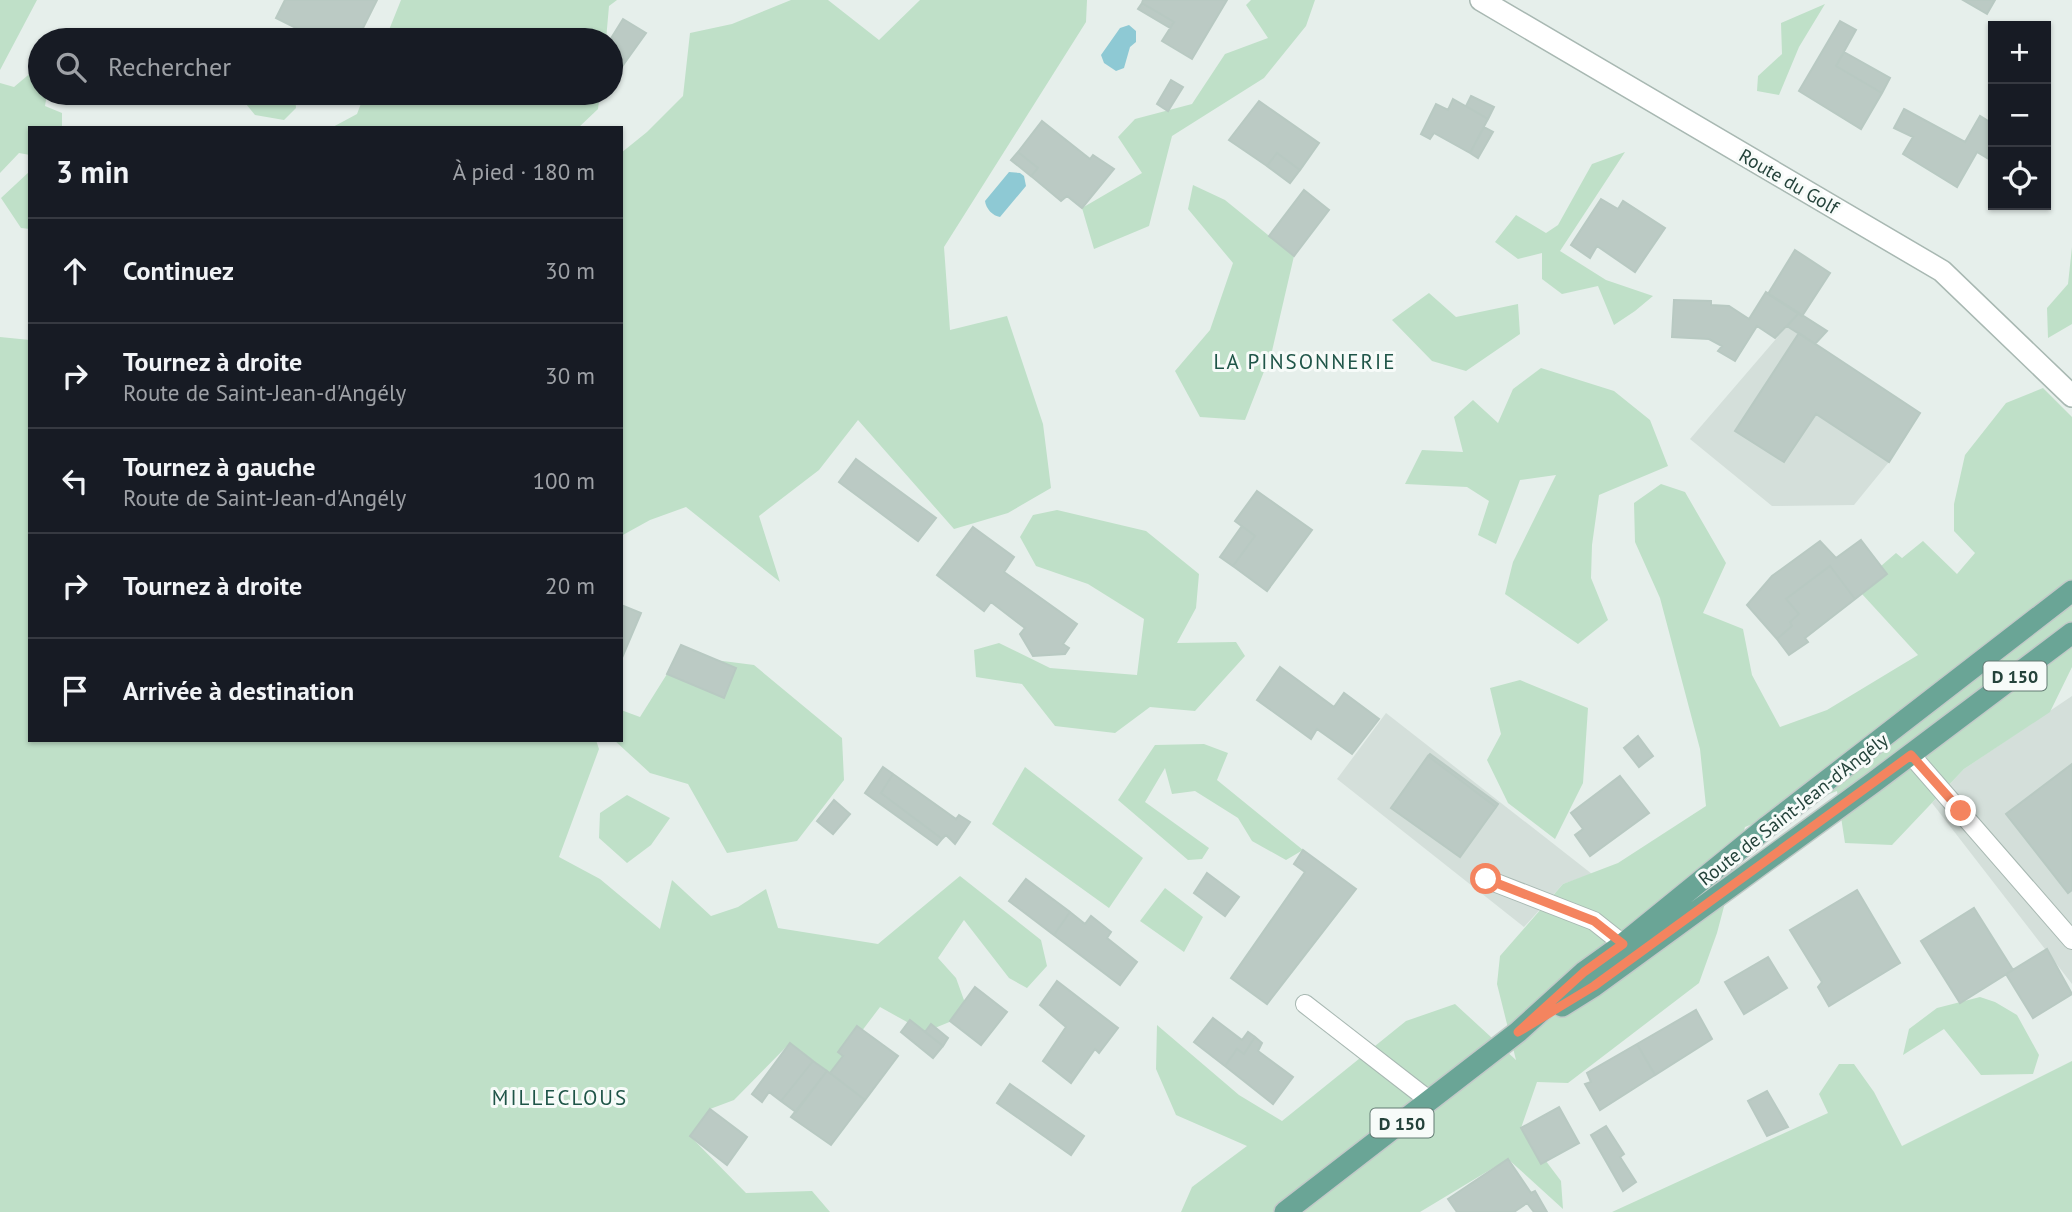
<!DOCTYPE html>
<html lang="fr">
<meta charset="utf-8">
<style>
body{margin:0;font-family:"PT Sans",sans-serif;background:#20242c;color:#f1f3f6}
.controls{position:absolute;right:21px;top:21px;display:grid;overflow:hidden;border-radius:0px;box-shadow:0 2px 5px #0004}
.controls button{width:63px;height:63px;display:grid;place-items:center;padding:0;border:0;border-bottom:2px solid #363941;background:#171b24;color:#f1f3f6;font:35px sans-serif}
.stop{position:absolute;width:21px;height:21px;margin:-16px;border:5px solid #f4845f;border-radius:50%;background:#fff}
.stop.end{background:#f4845f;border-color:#fff;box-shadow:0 2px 7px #0008}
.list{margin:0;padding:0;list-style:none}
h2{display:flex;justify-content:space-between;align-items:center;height:91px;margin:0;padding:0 28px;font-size:30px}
h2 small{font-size:23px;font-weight:400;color:#9ea1a6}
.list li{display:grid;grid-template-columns:46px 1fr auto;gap:21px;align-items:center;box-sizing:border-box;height:105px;padding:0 28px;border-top:2px solid #363941}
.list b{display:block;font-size:26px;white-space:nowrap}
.list p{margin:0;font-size:23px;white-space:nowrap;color:#9ea1a6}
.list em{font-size:23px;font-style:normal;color:#9ea1a6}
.icon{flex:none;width:38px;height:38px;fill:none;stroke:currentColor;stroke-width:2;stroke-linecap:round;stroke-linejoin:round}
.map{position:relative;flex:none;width:2072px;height:1212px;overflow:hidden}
.search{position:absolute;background:#171b24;box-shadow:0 2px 5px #0004;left:28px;top:28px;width:595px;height:77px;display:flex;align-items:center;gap:18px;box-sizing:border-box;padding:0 24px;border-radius:38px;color:#9ea1a6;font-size:26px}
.panel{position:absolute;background:#171b24;box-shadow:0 2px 5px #0004;left:28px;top:126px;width:595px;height:616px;border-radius:0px}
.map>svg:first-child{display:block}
.built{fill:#d4dfda}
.green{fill:#bfe0c8}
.water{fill:#8ec9d4}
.building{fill:#bbcac4;stroke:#b8c9c2;stroke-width:2}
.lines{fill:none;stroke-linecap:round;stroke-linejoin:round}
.service-casing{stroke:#a8b8b2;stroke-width:20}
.minor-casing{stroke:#a8b8b2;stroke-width:24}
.primary-casing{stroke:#c2cac8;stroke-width:24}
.service{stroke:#fff;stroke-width:18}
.minor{stroke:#fff;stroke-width:21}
.primary{stroke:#6aa596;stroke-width:21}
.route{stroke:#f4845f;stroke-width:9}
.labels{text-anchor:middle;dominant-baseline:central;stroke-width:6;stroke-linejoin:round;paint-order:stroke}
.shield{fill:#f7fbf9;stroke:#637a73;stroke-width:2}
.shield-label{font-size:18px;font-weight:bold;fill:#24423a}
.street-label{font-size:19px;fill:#24423a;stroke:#f7fbf9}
.neighbourhood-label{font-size:21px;letter-spacing:2px;fill:#1f5548;stroke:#f7fbf9}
</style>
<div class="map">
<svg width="2072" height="1212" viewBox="0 0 2072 1212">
<rect width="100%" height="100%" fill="#e6efeb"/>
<!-- built -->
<path class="built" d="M1787,326L1920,413L1889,462L1854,505L1772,506L1690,439Z
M2072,696V984L1932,803L1964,769Z
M1386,713L1592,874L1563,884L1524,927L1337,779Z"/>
<!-- green -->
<path class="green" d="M0,0H37L0,70Z
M401,0H617L609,6L606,40H385Z
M791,0H828L879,40L920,0H1087L1086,22L944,247L950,330L1007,316L1043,424L1051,488L1008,513L954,529L858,420L819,470L759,516L780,582L686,507L650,520L621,536V153L647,132L683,96L690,33L732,24Z
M1251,0H1315L1306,26L1264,78L1172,136L1149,226L1094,249L1082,208L1142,173L1118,137L1135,119L1192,104L1225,54L1268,38L1246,5Z
M1825,4L1799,47L1779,95L1757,91L1758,76L1782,54L1781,23Z
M40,65V93H47L45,106L62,113V128H30V155L19,153L0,173V83L14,87Z
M237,93H295L296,108L284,120L255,115Z
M365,93H600L598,109L578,128H331L357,114Z
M1625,152L1560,251L1606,280L1653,296L1635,311L1614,325L1598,286L1562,294L1542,279V253L1518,259L1495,242L1516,215L1546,233L1558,225L1592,164Z
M30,171V229L21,228L1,198Z
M1193,185L1225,200L1294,256L1272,351L1245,420L1200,417L1175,371L1210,330L1233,263L1188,209Z
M2072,247V324L2048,338L2047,308L2068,284Z
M1429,293L1456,317L1518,304L1520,334L1466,371L1432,361L1392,320Z
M0,337L30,340V740H596L599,749L559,857L600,879L660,929L672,880L711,916L738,907L766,889L778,928L878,944L960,876L1041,940L1047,966L1027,988L1009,978L964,920L938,958L956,978L969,1014L925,1032L880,1007L830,1073L790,1043L734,1100L710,1109L690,1136L746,1193L812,1191L830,1212H0Z
M1541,368L1614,391L1650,420L1668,466L1599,495L1592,545L1591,578L1608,620L1578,644L1505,594L1513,562L1556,475L1520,480L1496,544L1478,535L1489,501L1467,487L1405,484L1422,450L1463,452L1454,417L1473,400L1498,423L1513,389Z
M2043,388L2072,417V667L2050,712L1964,769L1892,845L1845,843L1837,791L1745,827L1717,933L1699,983L1568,1083L1537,1082L1521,1128L1561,1181L1563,1209L1508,1159L1420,1212H1181L1192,1187L1247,1146L1176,1115L1156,1069L1157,1025L1239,1095L1282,1121L1406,1021L1455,1004L1516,1060L1497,984L1500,956L1563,884L1618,863L1706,806L1700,749L1660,598L1635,542L1634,503L1661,484L1685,492L1726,563L1703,613L1743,629L1752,675L1780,727L1827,710L1918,655L1862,594L1887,574L1881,566L1896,553L1902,558L1923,541L1957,574L1975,553L1954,531V504L1965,455L2006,403Z
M1057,510L1146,531L1199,574L1196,608L1177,643L1236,642L1245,656L1195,711L1150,707L1115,733L1055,726L1022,684L976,677L974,650L999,643L1050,668L1137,675L1144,619L1088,584L1036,566L1020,537L1033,515Z
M715,660L754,665L842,738L844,780L797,841L727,853L688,784L650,773L614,740H621V710L640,717L667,674Z
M1520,680L1588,708L1583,783L1555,839L1508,803L1487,760L1501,734L1490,688Z
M1204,744L1228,753L1217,780L1303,850L1286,860L1252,841L1238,818L1195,791L1172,794L1165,768L1145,802L1209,848L1202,859L1188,860L1118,800L1155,745Z
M1025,767L1143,858L1109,908L992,824Z
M627,795L670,818L651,845L627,863L599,838L600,813Z
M1165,888L1203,917L1184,952L1140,921Z
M1980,997L1995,1002L2017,1015L2039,1055L2033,1074L1981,1075L1944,1029L1903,1055L1909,1029L1937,1008Z
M2072,1061V1212H1612L1828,1113L1819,1094L1839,1064H1854L1874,1092L1902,1146Z"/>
<!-- water -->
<path class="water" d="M1129,25L1136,31V42L1130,47L1124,68L1116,71L1104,63L1101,55L1120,28Z
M1009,172L1020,173L1024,176L1026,186L1000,217C993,216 986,209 985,201Z"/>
<!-- building -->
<path class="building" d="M285,0H377L357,40H320L276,18Z
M1143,0H1227L1192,59L1162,41L1174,22L1142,3Z
M1963,0H1995L1987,14Z
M1142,3L1174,22L1170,28L1138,9Z
M623,19L646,33L621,68L611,62L610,40Z
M1840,21L1856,30L1836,66L1882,93L1861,129L1799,91Z
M1844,52L1890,78L1882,93L1836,66Z
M1171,80L1183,87L1168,111L1157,104Z
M1471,96L1494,107L1488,119L1466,106Z
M1453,99L1488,119L1470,153L1434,133L1430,139L1421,134L1436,104L1448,110Z
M1259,101L1319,143L1300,170L1277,153L1267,166L1229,140Z
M1904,109L1965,142L1980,116L1993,124V158L1992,161L1977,152L1957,187L1903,154L1913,137L1894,128Z
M1042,121L1090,159L1093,155L1114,169L1082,208L1067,196L1061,201L1031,176L1038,168L1018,152Z
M1484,127L1493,132L1478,158L1470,153Z
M1018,152L1038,168L1031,176L1011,160Z
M1277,153L1300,170L1290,183L1267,166Z
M1304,190L1329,210L1294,256L1269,236Z
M1601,199L1618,209L1623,201L1665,228L1635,272L1597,246L1590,258L1571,245Z
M1795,250L1830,273L1802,316L1768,294Z
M1766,292L1799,313L1775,338L1757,326L1735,361L1718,351L1722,346L1709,339L1672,337L1674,300L1711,301V305L1729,306L1749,319Z
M1799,313L1827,331L1815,344L1787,326Z
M1799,333L1920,413L1889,462L1816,414L1784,462L1735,431Z
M856,459L936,518L918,541L839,482Z
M1257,491L1312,530L1267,591L1233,566L1255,536L1235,521Z
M1242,526L1255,536L1233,566L1220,557Z
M973,527L1014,557L1004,572L1077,624L1063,644L1069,648L1065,654L1033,656L1020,634L1025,628L991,602L984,611L937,575Z
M1861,540L1887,574L1855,599L1830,566L1786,599L1799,614L1790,622L1792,626L1777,639L1747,605L1772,576L1820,541L1836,558Z
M1830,566L1855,599L1805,638L1808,642L1789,655L1777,639L1792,626L1790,622L1799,614L1786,599Z
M621,605L641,613L621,660Z
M681,645L736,668L724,698L667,674Z
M1280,667L1334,707L1344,693L1379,719L1352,754L1317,729L1311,739L1257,700Z
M1638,736L1653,756L1639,767L1624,748Z
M1430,754L1498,804L1496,807L1428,756Z
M1428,756L1496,807L1460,857L1391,808Z
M2072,764V890L2068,893L2006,814Z
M883,767L893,774L881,793L942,839L937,845L865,793Z
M893,774L956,819L959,815L970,822L955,844L946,835L942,839L881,793Z
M1620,776L1649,813L1590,856L1575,835L1583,829L1571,813Z
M834,800L850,814L833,834L817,821Z
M1303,850L1356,889L1267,1004L1231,978L1305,872L1294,864Z
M1207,873L1239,897L1225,916L1194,893Z
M1026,879L1070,912L1054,935L1009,901Z
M1857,890L1900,963L1829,1006L1818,987L1822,982L1790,930Z
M1974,908L2013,970L1960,1003L1921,941Z
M1070,912L1085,924L1091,916L1111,932L1107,938L1137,962L1120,985L1054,935Z
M2047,949L2072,994L2033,1018L2006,974Z
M1768,957L1787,988L1744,1014L1725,982Z
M1057,981L1118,1028L1099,1053L1095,1049L1071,1083L1043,1061L1066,1027L1040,1005Z
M975,987L1007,1012L981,1045L950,1021Z
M1696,1010L1712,1039L1655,1075L1637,1044Z
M1213,1018L1242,1040L1248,1032L1255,1037L1244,1054L1237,1049L1225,1066L1194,1042Z
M910,1020L943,1046L933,1058L901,1032Z
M931,1024L948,1038L943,1046L925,1032Z
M857,1026L898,1056L865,1100L830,1073L843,1056L838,1052Z
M1255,1037L1262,1043L1258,1051L1293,1077L1273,1104L1225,1066L1237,1049L1244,1054Z
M790,1043L813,1061L781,1101L769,1092L762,1102L752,1094Z
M1637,1044L1655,1075L1600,1110L1585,1084L1591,1082L1587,1073Z
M813,1061L827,1071L796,1112L781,1101Z
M827,1071L865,1100L831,1145L791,1117Z
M1010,1084L1084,1136L1071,1155L997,1103Z
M1767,1091L1788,1127L1767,1136L1748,1101Z
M1559,1107L1579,1143L1541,1164L1521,1128Z
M710,1109L747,1137L727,1165L690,1136Z
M1606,1126L1624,1154L1620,1157L1636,1182L1623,1191L1591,1135Z
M1508,1159L1531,1193L1535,1191L1547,1212H1534L1527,1203L1514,1212H1457L1448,1199Z"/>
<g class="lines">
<defs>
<path id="service" d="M1911,755L2072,940
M1486,879L1594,921L1623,944
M1305,1004L1430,1101"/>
<path id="minor" d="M1481,0L1942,271L2072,396"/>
<path id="primary" d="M1562,1006L1594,986L1874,782L2072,633
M1285,1212L1518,1032L1584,972L1623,944L1768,826L2072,591"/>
</defs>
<!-- service casing -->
<use href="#service" class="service-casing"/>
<!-- minor casing -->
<use href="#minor" class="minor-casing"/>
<!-- primary casing -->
<use href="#primary" class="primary-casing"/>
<!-- service -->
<use href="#service" class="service"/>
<!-- minor -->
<use href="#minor" class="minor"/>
<!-- primary -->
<use href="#primary" class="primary"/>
</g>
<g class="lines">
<!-- route -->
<path class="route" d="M1486,879L1594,921L1623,944L1584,972L1518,1032L1594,986L1911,755L1961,811"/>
</g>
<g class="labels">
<!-- shield labels -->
<g class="shield">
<rect x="1983.5" y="661.5" width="63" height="29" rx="5"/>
<rect x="1370.5" y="1108.5" width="63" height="29" rx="5"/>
</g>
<g class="shield-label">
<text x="2015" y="676">D 150</text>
<text x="1402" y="1123">D 150</text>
</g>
<!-- street labels -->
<g class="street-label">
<text transform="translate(1789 181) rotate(30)">Route du Golf</text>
<text transform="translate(1793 809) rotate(-38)">Route de Saint-Jean-d'Angély</text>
</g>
<!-- neighbourhood labels -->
<g class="neighbourhood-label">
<text x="1305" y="361">LA PINSONNERIE</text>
<text x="560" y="1097">MILLECLOUS</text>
</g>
</g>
</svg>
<div class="controls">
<button>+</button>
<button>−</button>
<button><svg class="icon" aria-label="locate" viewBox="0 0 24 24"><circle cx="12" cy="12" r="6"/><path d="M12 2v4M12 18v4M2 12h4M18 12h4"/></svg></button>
</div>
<div class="stop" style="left:1486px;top:879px"></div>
<div class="stop end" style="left:1961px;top:811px"></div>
<div class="search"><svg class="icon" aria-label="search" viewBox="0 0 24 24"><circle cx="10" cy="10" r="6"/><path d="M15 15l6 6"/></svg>Rechercher</div>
<section class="panel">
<h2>3 min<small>À pied · 180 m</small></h2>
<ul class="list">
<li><svg class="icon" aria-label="ahead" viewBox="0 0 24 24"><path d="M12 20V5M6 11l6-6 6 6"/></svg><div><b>Continuez</b></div><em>30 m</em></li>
<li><svg class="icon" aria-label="right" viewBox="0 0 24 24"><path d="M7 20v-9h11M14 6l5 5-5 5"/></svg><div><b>Tournez à droite</b><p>Route de Saint-Jean-d'Angély</p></div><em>30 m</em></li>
<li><svg class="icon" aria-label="left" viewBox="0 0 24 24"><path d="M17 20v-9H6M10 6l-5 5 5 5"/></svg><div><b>Tournez à gauche</b><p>Route de Saint-Jean-d'Angély</p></div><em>100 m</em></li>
<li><svg class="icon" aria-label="right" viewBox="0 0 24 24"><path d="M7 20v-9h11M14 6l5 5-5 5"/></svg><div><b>Tournez à droite</b></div><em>20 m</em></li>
<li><svg class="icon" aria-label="arrive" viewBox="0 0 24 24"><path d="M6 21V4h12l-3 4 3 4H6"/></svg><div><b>Arrivée à destination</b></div></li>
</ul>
</section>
</div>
